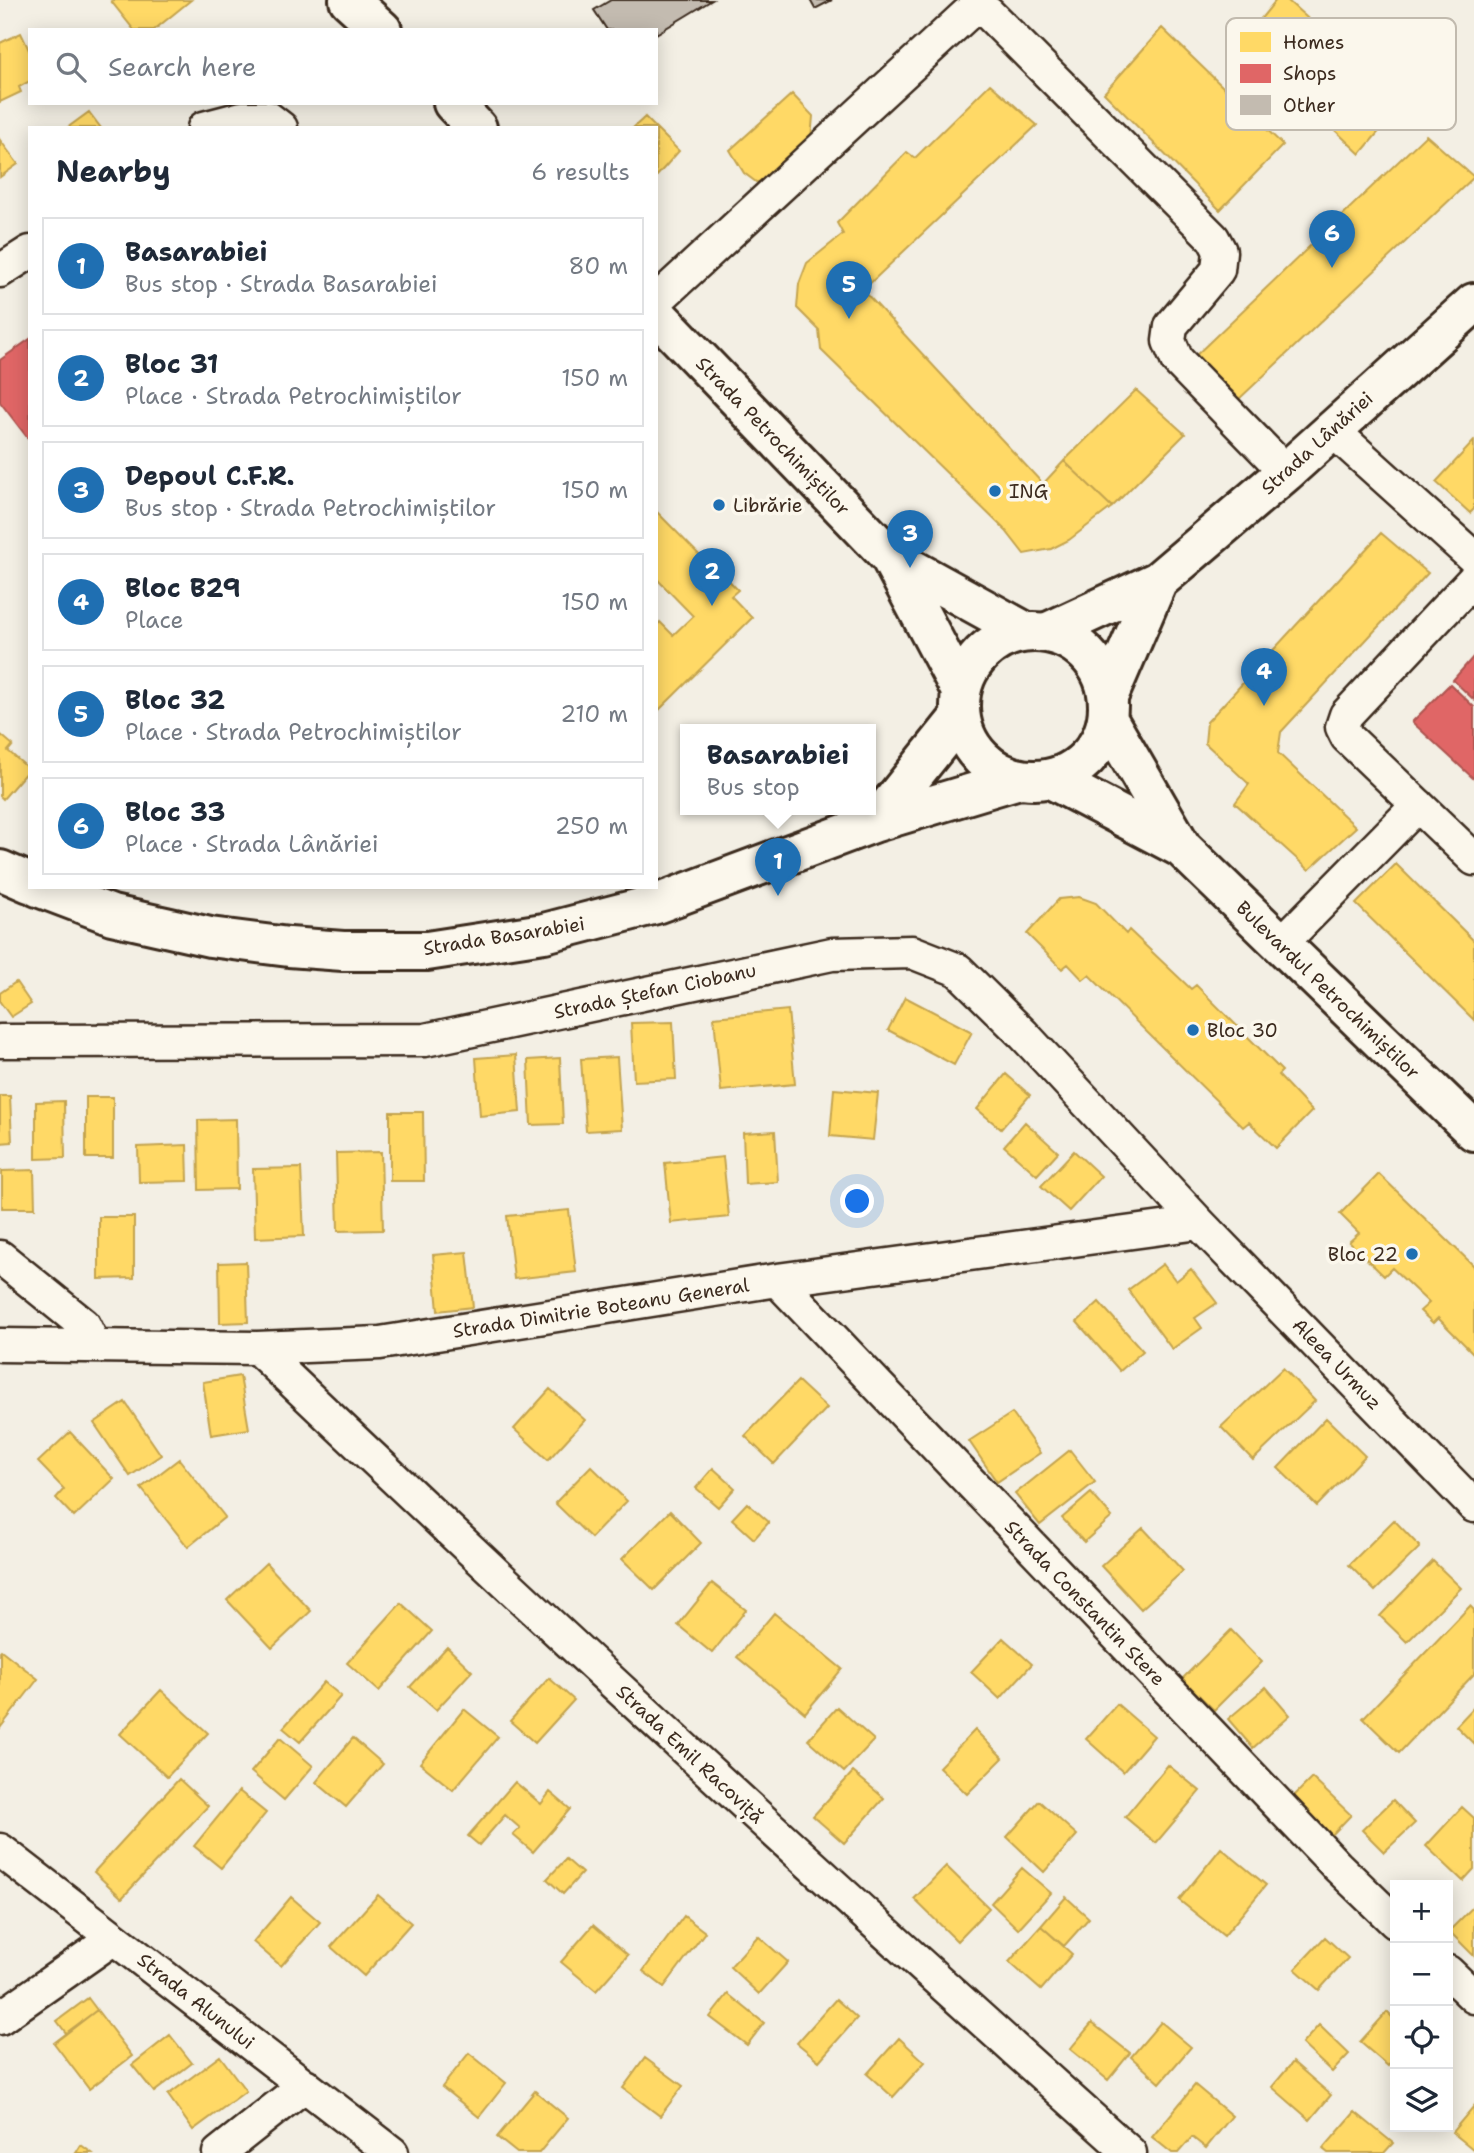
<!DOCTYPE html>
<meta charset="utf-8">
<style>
body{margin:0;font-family:"Shantell Sans",sans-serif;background:#f6f6f7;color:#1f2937}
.controls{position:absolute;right:21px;bottom:21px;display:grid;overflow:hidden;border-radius:0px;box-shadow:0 4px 18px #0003}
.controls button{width:63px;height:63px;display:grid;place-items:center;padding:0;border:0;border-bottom:2px solid #e0e1e3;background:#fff;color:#1f2937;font:35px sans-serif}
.you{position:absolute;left:858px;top:1202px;width:24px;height:24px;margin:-18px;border:5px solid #fff;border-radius:50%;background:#1a73e8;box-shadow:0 0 0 10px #1a73e833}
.badge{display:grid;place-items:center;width:46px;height:46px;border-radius:50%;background:#1f6fb2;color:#fff;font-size:23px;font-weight:700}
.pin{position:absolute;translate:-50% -58px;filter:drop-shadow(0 2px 4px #0008)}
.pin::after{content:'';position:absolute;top:37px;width:24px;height:21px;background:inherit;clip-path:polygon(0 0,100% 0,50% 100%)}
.popup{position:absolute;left:680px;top:724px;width:196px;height:91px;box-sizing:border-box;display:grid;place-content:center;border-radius:0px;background:#fff;filter:drop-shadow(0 2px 5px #0005);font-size:23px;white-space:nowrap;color:#747a83}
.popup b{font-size:26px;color:#1f2937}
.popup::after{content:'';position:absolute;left:50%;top:100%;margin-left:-14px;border:14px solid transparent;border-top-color:#fff}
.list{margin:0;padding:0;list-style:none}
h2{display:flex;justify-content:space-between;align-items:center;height:91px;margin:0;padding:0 28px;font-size:30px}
h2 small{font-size:23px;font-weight:400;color:#747a83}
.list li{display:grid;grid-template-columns:46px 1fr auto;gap:21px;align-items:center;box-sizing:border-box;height:98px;margin:0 14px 14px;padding:0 14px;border:2px solid #e0e1e3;border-radius:0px}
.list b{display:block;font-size:26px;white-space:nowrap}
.list p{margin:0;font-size:23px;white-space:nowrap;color:#747a83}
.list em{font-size:23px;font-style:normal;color:#747a83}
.icon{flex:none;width:38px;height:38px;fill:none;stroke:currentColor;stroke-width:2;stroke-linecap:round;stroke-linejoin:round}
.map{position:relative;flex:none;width:1474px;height:2153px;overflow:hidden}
.search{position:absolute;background:#fff;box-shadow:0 4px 18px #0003;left:28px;top:28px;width:630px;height:77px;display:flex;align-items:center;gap:18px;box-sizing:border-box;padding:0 24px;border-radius:0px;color:#747a83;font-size:26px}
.panel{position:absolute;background:#fff;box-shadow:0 4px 18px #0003;left:28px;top:126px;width:630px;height:763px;border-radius:0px}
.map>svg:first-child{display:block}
.homes{fill:#ffd966;stroke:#c4a450;stroke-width:2}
.shops{fill:#e06666;stroke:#ae5450;stroke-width:2}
.building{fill:#c3bbb0;stroke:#3b2a1e;stroke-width:2}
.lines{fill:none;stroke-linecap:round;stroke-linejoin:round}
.minor-casing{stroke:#3b2a1e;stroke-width:37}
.tertiary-casing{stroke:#3b2a1e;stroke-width:44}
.primary-casing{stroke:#3b2a1e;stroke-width:44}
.minor{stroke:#fbf7ec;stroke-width:32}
.tertiary{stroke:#fbf7ec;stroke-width:38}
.primary{stroke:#fbf7ec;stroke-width:38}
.poi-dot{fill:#1f6fb2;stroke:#fbf7ec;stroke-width:2.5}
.labels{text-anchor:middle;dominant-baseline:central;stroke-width:7;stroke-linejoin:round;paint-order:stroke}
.street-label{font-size:19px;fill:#3b2a1e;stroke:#fbf7ec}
.poi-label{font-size:19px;fill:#3b2a1e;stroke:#fbf7ec;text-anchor:start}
.key{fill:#fbf7ec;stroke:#c1baae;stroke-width:2}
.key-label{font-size:19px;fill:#3b2a1e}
</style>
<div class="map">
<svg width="1474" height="2153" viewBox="0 0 1474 2153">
<rect width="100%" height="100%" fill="#f3efe4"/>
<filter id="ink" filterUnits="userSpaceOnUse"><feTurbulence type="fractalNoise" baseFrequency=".0143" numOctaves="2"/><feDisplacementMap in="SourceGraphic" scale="14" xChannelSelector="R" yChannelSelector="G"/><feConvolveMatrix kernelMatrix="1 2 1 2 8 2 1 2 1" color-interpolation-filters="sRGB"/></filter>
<g filter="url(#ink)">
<!-- homes -->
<path class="homes" d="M113,0H191L154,30H134L111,1Z
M1276,0H1287L1403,103L1360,154L1242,42Z
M1162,28L1283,145L1220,210L1104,93Z
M21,33L30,52V81L19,87L21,92L0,102V43Z
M990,84L1037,125L863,290L1043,484L1064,461L1112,507L1069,540L1051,549L1024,554L1006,531L821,350L819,330L797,308L799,284L807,263L843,234L837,223L907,152L915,158Z
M792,94L813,116L811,139L772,181L756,182L744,173L730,150Z
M89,112L101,128H67Z
M645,117L656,128H633Z
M656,128L679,151L656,177Z
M1426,135L1474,177L1237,401L1191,360Z
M0,140L18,164L0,177Z
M1136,390L1185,434L1112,507L1064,461Z
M1474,441V509L1470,513L1436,482Z
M656,511L718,574L722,573L738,590L731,596L752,618L656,713V626L660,622L673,635L693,616L656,578Z
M1381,533L1428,573L1281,732L1278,753L1356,827L1309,870L1235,803L1249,784L1205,743L1207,722Z
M0,734L13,745L8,751L29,769L3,799L0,796Z
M1396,864L1474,941V1020L1356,904Z
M1079,897L1096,903L1126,934L1129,930L1191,989L1196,985L1282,1071L1278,1075L1312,1111L1276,1148L1249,1122L1243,1127L1089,975L1083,980L1068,964L1062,969L1027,934L1059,899Z
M16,982L31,1004L11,1017L0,1002V993Z
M905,997L972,1032L954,1065L888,1030Z
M788,1010L795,1084L721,1091L714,1017Z
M673,1022L676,1079L634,1081L631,1023Z
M516,1055L520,1112L480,1116L476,1058Z
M617,1057L622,1129L586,1131L581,1059Z
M560,1058L563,1124L531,1125L528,1060Z
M1006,1074L1030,1095L1001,1129L977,1109Z
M834,1089L878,1093L873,1140L830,1136Z
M0,1096H10L12,1142L0,1143Z
M86,1097H113V1158H86Z
M64,1101L65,1158L36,1159V1102Z
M390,1112H423L424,1181H390Z
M236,1119L237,1189L199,1190L198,1120Z
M1025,1122L1058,1152L1037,1175L1004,1146Z
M775,1131L778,1182L745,1184L743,1133Z
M187,1145L188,1181L139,1182L138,1147Z
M1074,1151L1101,1176L1069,1211L1041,1186Z
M381,1152L383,1230L338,1231L336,1153Z
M723,1157L729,1217L671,1223L665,1163Z
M301,1168L304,1236L255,1238L253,1169Z
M34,1170L35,1208H2V1171Z
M1379,1174L1474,1266V1354L1438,1318L1433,1323L1420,1311L1429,1303L1392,1268L1384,1276L1349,1242L1359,1233L1340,1214Z
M569,1210L576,1272L514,1279L507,1216Z
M99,1217H134V1278L99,1279Z
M467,1252L473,1307L438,1311L433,1255Z
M246,1262L248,1322L220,1323L219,1263Z
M1163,1264L1176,1281L1191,1269L1217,1303L1195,1318L1202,1328L1172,1349L1128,1290Z
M1099,1302L1143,1351L1120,1371L1077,1322Z
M1283,1368L1315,1401L1253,1460L1221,1427Z
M240,1376L249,1429L211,1435L203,1382Z
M798,1381L827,1408L774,1464L745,1436Z
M550,1389L585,1420L548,1460L514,1429Z
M125,1402L161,1455L130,1476L94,1423Z
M1012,1413L1040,1453L997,1482L969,1441Z
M1326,1418L1365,1456L1317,1506L1278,1468Z
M70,1432L114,1479L74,1517L56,1498L64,1489L38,1462Z
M1070,1450L1095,1482L1040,1525L1015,1494Z
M179,1459L225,1517L188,1547L141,1488Z
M591,1466L627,1501L591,1538L555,1503Z
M713,1468L735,1488L718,1507L696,1488Z
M1091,1493L1112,1517L1084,1542L1062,1518Z
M747,1503L769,1522L754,1539L732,1519Z
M670,1511L701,1543L654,1590L622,1559Z
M1394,1520L1420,1547L1375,1591L1349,1565Z
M1143,1528L1183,1571L1141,1609L1101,1566Z
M1433,1561L1461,1588L1407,1642L1380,1616Z
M266,1563L311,1611L272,1648L227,1600Z
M712,1583L746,1610L712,1653L678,1625Z
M401,1603L432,1631L379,1691L347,1663Z
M1470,1606L1474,1610V1674L1399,1753L1363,1718Z
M774,1613L842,1669L805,1713L737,1657Z
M1231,1630L1262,1662L1214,1710L1182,1679Z
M1003,1638L1032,1664L1000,1699L971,1672Z
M447,1647L472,1671L436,1710L410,1687Z
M1,1650L38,1679L0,1728V1651Z
M549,1678L574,1700L535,1743L510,1721Z
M324,1682L341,1696L300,1742L283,1728Z
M1266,1687L1290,1715L1253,1748L1228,1719Z
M161,1690L208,1733L167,1777L120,1734Z
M1117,1704L1154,1736L1123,1772L1086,1739Z
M837,1707L874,1740L844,1772L808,1740Z
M1474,1707V1744L1456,1726Z
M464,1709L498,1737L453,1790L420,1763Z
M975,1730L1003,1758L967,1794L939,1767Z
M280,1738L313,1766L284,1800L251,1772Z
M353,1738L383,1764L346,1807L316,1782Z
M1168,1765L1200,1791L1156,1843L1125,1817Z
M853,1772L884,1798L844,1843L813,1816Z
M1312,1778L1351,1815L1328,1839L1289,1801Z
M179,1779L208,1806L122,1898L94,1872Z
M515,1782L541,1804L550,1792L570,1809L533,1852L513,1835L520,1828L505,1815L479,1845L468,1836Z
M239,1791L266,1813L221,1868L194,1846Z
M1393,1800L1415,1823L1384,1852L1362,1830Z
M1039,1801L1077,1835L1044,1872L1007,1837Z
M1462,1807L1474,1818V1869L1463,1881L1426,1846Z
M1221,1848L1266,1885L1224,1936L1179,1900Z
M566,1859L582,1873L563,1894L547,1879Z
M946,1866L989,1908L957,1941L914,1899Z
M1022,1868L1051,1893L1018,1929L991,1903Z
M378,1895L411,1923L364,1976L331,1947Z
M291,1897L320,1922L281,1966L253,1942Z
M1066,1897L1089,1918L1064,1946L1041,1926Z
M1474,1906V1956L1449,1931Z
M684,1916L705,1932L664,1987L643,1971Z
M593,1925L628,1955L596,1991L561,1962Z
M1041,1926L1072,1954L1041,1990L1009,1962Z
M758,1936L788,1962L759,1994L730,1967Z
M1325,1937L1348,1958L1319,1990L1295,1969Z
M728,1994L764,2023L747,2045L710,2017Z
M88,1998L97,2010L66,2033L57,2021Z
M836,1999L857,2018L819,2061L797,2043Z
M97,2010L132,2056L89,2089L54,2043Z
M1387,2012L1395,2020V2058L1388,2066L1360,2042Z
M1161,2022L1191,2047L1160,2083L1131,2057Z
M1092,2023L1130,2053L1108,2080L1070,2049Z
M1319,2025L1349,2054L1332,2072L1302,2044Z
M170,2035L192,2063L154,2092L132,2065Z
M899,2038L925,2062L893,2097L867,2074Z
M469,2053L506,2083L479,2117L442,2087Z
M220,2056L246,2091L193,2130L168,2095Z
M645,2058L683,2086L660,2116L623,2088Z
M1293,2062L1331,2095L1310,2120L1272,2087Z
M1195,2085L1232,2116L1206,2148L1192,2137L1178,2153H1172L1152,2137Z
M535,2091L568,2118L539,2153H517L497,2137Z
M1474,2106V2150L1452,2132Z
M1355,2112L1393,2143L1384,2153H1328L1323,2149Z
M81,2145L92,2153H76Z"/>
<!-- shops -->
<path class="shops" d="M30,339V441L0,402V360Z
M1474,656V700L1453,680Z
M1450,684L1474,707V779L1412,722Z"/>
<!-- building -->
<path class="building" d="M611,0H712L656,34V30H607L594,10Z
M810,0H832L815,9Z"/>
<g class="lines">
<defs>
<path id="minor" d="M204,128L242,118H268L281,128
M0,271L30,252
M656,301L967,14L978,9L988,13L1213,238L1220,251L1218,270L1171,326L1169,341L1177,360L1286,472
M1332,430L1474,558
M1474,579L1346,715L1342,727L1347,737L1474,859
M1281,944L1418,805
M0,1041L425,1040L832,954L912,952L958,970L1024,1035L1199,1223L1474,1506
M0,1257L84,1325L94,1345
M777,1280L1337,1866L1395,1922
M0,1345L257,1348L380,1343L777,1280L1199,1223
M257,1348C543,1621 835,1889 1130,2153
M0,1850L392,2153
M1448,1972L1474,1997
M0,2018L114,1938
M219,2153L305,2085"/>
<path id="tertiary" d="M1048,632L1158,581L1286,472L1474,303
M1109,695L1158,581"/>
<path id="primary" d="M349,0L382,30
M453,103L477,128
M656,314L890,557L961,691
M890,557L1026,632
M960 706a74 74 0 1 1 148 0a74 74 0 1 1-148 0Z
M1108,720L1182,848L1474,1131
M1051,779L1182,848
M876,822L960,717
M0,870L30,883
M38,887L112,915L210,937L289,947L343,951H427L544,933L656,904L876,822L1019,779"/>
</defs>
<!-- minor casing -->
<use href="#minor" class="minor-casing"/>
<!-- tertiary casing -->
<use href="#tertiary" class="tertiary-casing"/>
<!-- primary casing -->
<use href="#primary" class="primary-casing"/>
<!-- minor -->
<use href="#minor" class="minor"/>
<!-- tertiary -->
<use href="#tertiary" class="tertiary"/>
<!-- primary -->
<use href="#primary" class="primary"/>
</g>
</g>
<!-- markers -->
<g class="poi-dot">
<circle cx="995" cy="491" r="7"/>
<circle cx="719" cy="505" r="7"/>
<circle cx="1193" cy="1030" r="7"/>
<circle cx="1412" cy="1254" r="7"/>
</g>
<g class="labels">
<!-- street labels -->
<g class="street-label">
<text transform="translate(773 436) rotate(46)">Strada Petrochimiștilor</text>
<text transform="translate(1317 443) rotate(-42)">Strada Lânăriei</text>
<text transform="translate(504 936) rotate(-9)">Strada Basarabiei</text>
<text transform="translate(1328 990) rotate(44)">Bulevardul Petrochimiștilor</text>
<text transform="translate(655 991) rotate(-12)">Strada Ștefan Ciobanu</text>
<text transform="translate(601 1308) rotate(-9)">Strada Dimitrie Boteanu General</text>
<text transform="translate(1337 1364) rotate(46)">Aleea Urmuz</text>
<text transform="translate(1085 1603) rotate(46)">Strada Constantin Stere</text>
<text transform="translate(690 1754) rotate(43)">Strada Emil Racoviță</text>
<text transform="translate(196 2001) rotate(38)">Strada Alunului</text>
</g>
<!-- poi labels -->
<g class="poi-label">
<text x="1009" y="491">ING</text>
<text x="733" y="505">Librărie</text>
<text x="1207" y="1030">Bloc 30</text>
<text x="1398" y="1254" text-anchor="end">Bloc 22</text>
</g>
</g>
<!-- legend -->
<rect x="1226" y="18" width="230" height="112" rx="10" class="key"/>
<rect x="1240" y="32" width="31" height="20" fill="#ffd966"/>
<rect x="1240" y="64" width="31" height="19" fill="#e06666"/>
<rect x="1240" y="95" width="31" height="20" fill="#c3bbb0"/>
<g class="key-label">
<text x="1283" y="49">Homes</text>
<text x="1283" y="80">Shops</text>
<text x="1283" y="112">Other</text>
</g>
</svg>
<div class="controls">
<button>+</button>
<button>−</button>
<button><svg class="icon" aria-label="locate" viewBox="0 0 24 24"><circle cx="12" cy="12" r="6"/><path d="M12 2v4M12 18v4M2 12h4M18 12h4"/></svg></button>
<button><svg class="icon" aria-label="layers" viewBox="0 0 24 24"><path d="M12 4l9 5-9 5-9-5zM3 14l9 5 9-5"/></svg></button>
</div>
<div class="you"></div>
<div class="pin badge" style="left:778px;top:896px">1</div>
<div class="popup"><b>Basarabiei</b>Bus stop</div>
<div class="pin badge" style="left:712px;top:606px">2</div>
<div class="pin badge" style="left:910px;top:568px">3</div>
<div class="pin badge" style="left:1264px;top:706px">4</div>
<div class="pin badge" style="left:849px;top:319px">5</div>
<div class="pin badge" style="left:1332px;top:268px">6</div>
<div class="search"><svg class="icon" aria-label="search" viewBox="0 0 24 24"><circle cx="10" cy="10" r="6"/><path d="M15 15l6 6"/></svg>Search here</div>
<section class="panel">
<h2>Nearby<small>6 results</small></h2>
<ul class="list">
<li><span class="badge">1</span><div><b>Basarabiei</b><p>Bus stop · Strada Basarabiei</p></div><em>80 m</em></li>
<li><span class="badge">2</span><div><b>Bloc 31</b><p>Place · Strada Petrochimiștilor</p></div><em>150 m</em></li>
<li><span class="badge">3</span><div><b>Depoul C.F.R.</b><p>Bus stop · Strada Petrochimiștilor</p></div><em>150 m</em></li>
<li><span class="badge">4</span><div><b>Bloc B29</b><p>Place</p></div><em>150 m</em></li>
<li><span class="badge">5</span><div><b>Bloc 32</b><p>Place · Strada Petrochimiștilor</p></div><em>210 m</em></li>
<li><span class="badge">6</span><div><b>Bloc 33</b><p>Place · Strada Lânăriei</p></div><em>250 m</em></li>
</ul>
</section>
</div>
